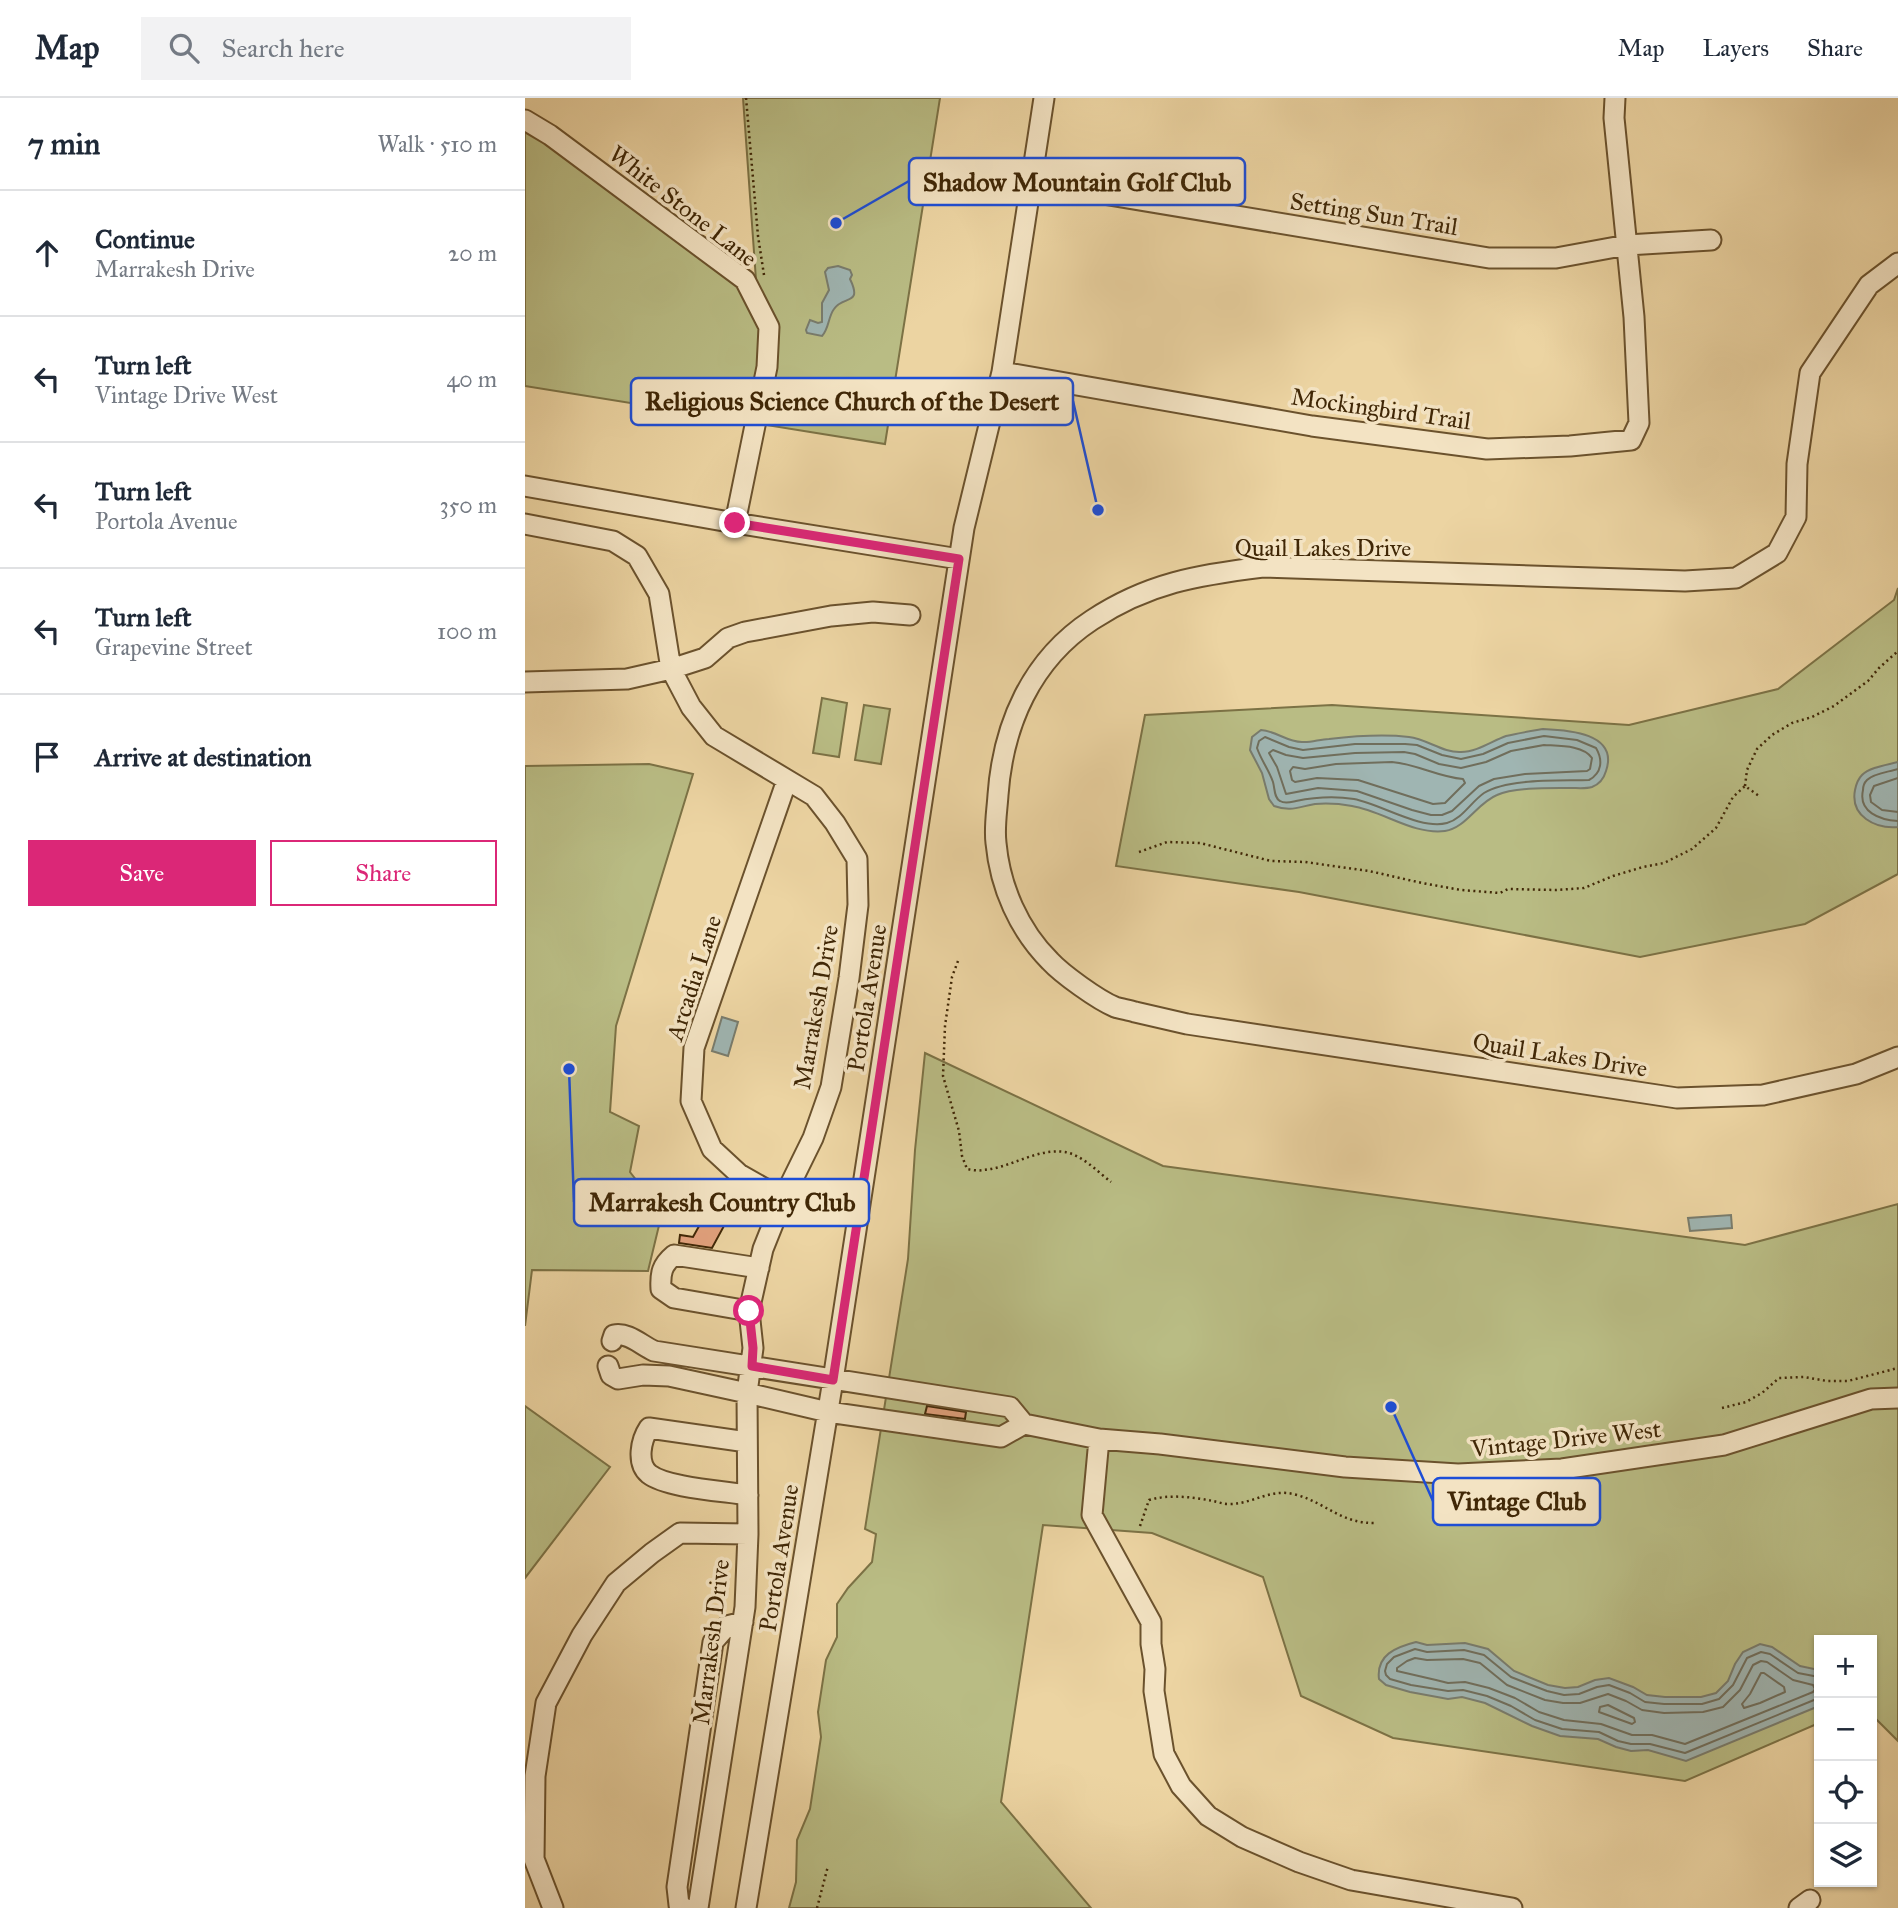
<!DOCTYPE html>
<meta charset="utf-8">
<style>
body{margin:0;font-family:"IM FELL Great Primer",serif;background:#f2f2f3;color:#1f2937}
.controls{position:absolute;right:21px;bottom:21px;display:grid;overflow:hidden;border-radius:0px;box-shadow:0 2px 5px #0004}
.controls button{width:63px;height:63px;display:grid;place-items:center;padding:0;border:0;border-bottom:2px solid #e0e1e3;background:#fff;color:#1f2937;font:35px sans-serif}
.stop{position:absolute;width:21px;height:21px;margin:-16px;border:5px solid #db2777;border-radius:50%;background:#fff}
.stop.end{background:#db2777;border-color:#fff;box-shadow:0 2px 7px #0008}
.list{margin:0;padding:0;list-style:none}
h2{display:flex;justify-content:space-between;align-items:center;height:91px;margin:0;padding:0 28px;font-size:30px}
h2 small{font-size:23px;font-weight:400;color:#747a83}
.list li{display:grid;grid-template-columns:46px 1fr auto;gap:21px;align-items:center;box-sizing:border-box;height:126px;padding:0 28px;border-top:2px solid #e0e1e3}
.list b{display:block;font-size:26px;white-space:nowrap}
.list p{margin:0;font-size:23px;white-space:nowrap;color:#747a83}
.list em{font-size:23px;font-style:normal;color:#747a83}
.actions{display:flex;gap:14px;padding:21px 28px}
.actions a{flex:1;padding:16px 0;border:2px solid #db2777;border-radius:0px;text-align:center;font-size:24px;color:#db2777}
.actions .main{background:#db2777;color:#fff}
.icon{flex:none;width:38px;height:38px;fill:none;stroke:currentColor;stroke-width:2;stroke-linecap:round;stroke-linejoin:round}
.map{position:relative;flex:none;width:1373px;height:1810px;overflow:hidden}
header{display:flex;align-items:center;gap:42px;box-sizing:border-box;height:98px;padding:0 35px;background:#fff;border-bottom:2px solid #e0e1e3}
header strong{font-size:33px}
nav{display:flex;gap:38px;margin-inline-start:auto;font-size:24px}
.search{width:490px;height:63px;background:#f2f2f3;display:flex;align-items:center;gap:18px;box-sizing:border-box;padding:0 24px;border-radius:0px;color:#747a83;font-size:26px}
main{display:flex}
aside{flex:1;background:#fff}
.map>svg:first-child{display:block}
.green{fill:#b9bc84;stroke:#7c7245;stroke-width:2}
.water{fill:#9fb5b2;stroke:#797c6d;stroke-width:2}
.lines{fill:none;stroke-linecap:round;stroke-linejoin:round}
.shore{stroke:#706e5c;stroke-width:2}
.building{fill:#e3a27e;stroke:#402706;stroke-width:2}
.minor-casing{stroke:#6b522d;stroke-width:23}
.path{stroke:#402706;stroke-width:2.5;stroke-dasharray:2 3.5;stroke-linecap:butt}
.minor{stroke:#f3e3c3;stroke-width:19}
.route{stroke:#db2777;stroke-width:9}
.labels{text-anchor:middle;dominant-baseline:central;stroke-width:7;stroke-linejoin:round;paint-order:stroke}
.street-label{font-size:24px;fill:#402706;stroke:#f3e3c3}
.leader{fill:none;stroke:#1d4ed8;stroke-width:2.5}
.callout-dot{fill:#1d4ed8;stroke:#f3e3c3;stroke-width:2.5}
.callout{fill:#f3e3c3;stroke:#1d4ed8;stroke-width:2.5}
.callout-label{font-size:26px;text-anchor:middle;font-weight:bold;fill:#402706}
</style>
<header>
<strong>Map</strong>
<div class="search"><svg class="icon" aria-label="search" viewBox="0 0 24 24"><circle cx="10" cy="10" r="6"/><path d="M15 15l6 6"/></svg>Search here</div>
<nav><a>Map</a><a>Layers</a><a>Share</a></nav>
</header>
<main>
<aside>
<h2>7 min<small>Walk · 510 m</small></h2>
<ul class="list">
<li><svg class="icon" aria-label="ahead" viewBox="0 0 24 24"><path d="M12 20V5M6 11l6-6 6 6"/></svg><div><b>Continue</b><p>Marrakesh Drive</p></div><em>20 m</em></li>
<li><svg class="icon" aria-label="left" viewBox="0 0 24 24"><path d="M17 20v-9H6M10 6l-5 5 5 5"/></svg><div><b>Turn left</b><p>Vintage Drive West</p></div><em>40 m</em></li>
<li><svg class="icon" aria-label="left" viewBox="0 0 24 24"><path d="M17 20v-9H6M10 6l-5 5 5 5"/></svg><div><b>Turn left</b><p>Portola Avenue</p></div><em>350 m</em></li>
<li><svg class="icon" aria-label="left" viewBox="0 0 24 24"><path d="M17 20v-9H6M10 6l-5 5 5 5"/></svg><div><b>Turn left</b><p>Grapevine Street</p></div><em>100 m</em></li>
<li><svg class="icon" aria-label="arrive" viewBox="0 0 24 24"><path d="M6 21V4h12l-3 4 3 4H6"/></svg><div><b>Arrive at destination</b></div></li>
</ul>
<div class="actions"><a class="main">Save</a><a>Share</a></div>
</aside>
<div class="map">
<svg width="1373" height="1810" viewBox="0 0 1373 1810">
<rect width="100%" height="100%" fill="#ecd4a2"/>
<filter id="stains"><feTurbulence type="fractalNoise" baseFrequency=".00286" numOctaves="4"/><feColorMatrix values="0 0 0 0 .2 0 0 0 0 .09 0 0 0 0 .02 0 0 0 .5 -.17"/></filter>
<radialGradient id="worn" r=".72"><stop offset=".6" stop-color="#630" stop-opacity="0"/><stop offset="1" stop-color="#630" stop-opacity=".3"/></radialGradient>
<!-- green -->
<path class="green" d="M218,0H415L360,346L0,288V33L22,45L217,184L231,182Z
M1373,490V776L1280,826L1115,859L774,794L591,768L620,617L807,607L1104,627L1253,591L1369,502Z
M297,600L322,605L314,659L288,655Z
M339,607L365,611L356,666L330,662Z
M124,666L168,676L91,928L85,1014L114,1028L105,1074L137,1115L123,1173L7,1172L0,1228V668Z
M400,955L638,1068L1220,1147L1373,1106V1643L1347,1617V1542H1294V1625L1160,1683L868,1640L776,1598L738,1479L627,1435L518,1427L476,1704L566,1810H264L271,1784L272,1742L285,1711L296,1639L293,1614L301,1562L312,1539V1506L323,1490L347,1464L351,1436L340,1431L383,1161L390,1052Z
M0,1308L85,1369L0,1480Z"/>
<!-- water -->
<path class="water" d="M313,168L325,172L327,177L325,181C338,208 318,197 309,211C303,219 304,231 297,238L282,235L281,232L285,222L293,225L297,224V205L304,192L300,174L303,170Z
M1018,631C1043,632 1094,635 1081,673C1079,680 1075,686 1067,689C1061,691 1052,690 1046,690C1026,690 989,689 972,697C952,705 941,730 920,733C888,737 858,713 827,708C816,706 802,705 790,706C773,709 766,714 749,708L744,701L737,675L725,652L727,639L736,632C751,633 762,644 777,644C786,645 795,641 804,641C830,638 858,636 884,639C902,641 918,655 936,654C952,654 967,643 981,638C993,635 1006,633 1018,631Z
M1373,664V729C1350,731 1325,718 1330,692C1331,687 1333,681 1337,677C1345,669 1362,667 1373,664Z
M197,919L213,924L203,958L187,953Z
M1206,1117L1207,1130L1165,1133L1163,1120Z
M891,1544L902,1547L940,1545L963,1551L989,1573L1023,1587L1040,1590L1053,1589L1070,1582L1084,1580L1108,1589L1122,1597L1140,1599H1176L1191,1595L1203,1583L1210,1566L1218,1554L1235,1546L1247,1549L1275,1568L1294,1572V1608L1161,1663L1123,1652L1106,1653L1091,1649L1073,1641L1035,1638L1007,1628L960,1605L937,1599L923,1601L885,1594L861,1587L854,1581C851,1557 871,1549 891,1544Z"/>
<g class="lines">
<!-- shore -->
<path class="shore" d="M1019,638L1052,642L1071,650C1078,662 1077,675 1064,682C1035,683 983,680 959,695C946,704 937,721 922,725C895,732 856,706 829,701C809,698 791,699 771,703C766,704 760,706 755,703C749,700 750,691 748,684C744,672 736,662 732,650L734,643L740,639L764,649L778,652L830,646H880L892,647L917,657L936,661L958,656L983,645Z
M1019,647C1034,648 1058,647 1067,660L1065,671L1062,673L1000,676L969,681L954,688L927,713L917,717H906L887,712L832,693L793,690L761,696L752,669L744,655L748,652L761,657L778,660L830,655L879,654L890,656L914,666L936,670L961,664L986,653Z
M867,664C892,666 913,679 938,681L940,685L920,705L908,706L833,682L792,680L770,684L767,682L765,673L768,669L780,671L811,666Z
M1373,671C1364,674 1349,675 1342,682C1339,685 1338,689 1338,692C1333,714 1355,722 1373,723
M1373,680L1349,688L1345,697L1346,704L1357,712L1373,714
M890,1560L902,1562L938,1561L955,1565L982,1587L1020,1602L1038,1605H1055L1083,1596L1101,1603L1117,1612L1139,1615L1178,1614L1198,1609L1215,1592L1228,1567L1236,1563L1242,1564L1268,1582L1288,1587L1290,1591L1288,1594L1160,1646L1127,1637H1107L1076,1626L1039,1622L1014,1614L990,1600L964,1590L940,1584L923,1585L911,1582L872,1573V1570L882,1563Z
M1236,1575H1239L1259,1589L1260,1594L1235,1605L1219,1610L1217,1606L1225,1596Z
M1294,1579L1273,1575L1245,1556L1236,1554L1222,1560L1208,1587L1194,1601L1177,1606H1139L1120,1604L1105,1595L1084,1587L1072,1589L1054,1596L1039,1597L1022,1593L986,1579L959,1557L939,1552L902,1554L890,1551L869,1559L862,1566L860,1573L861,1577L865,1581L886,1587L923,1593L938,1592L962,1598L986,1608L1010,1622L1037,1631L1074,1634L1093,1643L1106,1646H1125L1160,1655L1289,1602H1294
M1083,1607L1109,1620L1110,1624L1107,1626L1074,1614L1075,1609Z"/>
</g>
<!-- building -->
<path class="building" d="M193,1094L212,1104L187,1150L154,1145L155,1137L168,1139Z
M402,1308L441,1314L440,1321L400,1316Z"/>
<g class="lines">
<defs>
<path id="minor" d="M0,22L25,37L220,182L244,229L242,269L210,425
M506,84L964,160H1031L1102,147L1186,142
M1373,165L1344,187L1285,275L1272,366L1271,419L1252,455L1211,480L1160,483L738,469C673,477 623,485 567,522C506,562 478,627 473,697C472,713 469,729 471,745C475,789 494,832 525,863C537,876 573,902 590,909C596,911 604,912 610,914C628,918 645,922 662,926L1152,1000L1238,997L1331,976L1373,959
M477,274L787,328L962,351L1045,348L1106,342L1114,325L1109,219L1089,20L1090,0
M0,388L210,425L434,461
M0,426L88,443L112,458L134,496L146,571L166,609L189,638L289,698L310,725L332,761L333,807L324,880L306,989L288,1040L258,1101L238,1151L224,1213L228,1250L222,1295L223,1436L220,1509L173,1810
M0,584L102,581L146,571L180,560L203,540L220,534L306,518L348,514L385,517
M258,1101L214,1076L187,1051L166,1003L169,950L262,682
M224,1213L149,1200L136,1191C135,1175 137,1167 149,1157L234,1170
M87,1243L89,1237C103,1234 116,1247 129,1253L485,1309L499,1326L574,1341L635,1346L820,1369L933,1376L1037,1371L1199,1347L1346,1301L1373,1300
M83,1268L86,1277L93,1281L118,1277L144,1278L222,1295L303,1314L476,1339L499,1326
M574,1341L567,1417L626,1524V1546L630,1571L629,1593L639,1656L656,1688L683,1718L717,1739L774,1764L826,1782L987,1810
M222,1344L124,1330C116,1342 111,1365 124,1376C142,1390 199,1393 223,1397
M28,1810L9,1761L10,1678L21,1605L57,1537L91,1485L127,1455L155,1435L223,1436
M159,1810L154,1807L152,1789L188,1544L202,1528L218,1524
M221,1810L308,1282L439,430L477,274L519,0
M1274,1810L1285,1802"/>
</defs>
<!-- minor casing -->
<use href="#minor" class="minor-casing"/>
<!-- path -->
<path class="path" d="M221,0L233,138L239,177
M1220,688L1222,672L1232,651L1247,637L1267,625L1287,619L1309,608L1343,583L1354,570L1373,553
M614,754L642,744L675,745L746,763L780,764L844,773L897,785L936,792L975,795L983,791L1031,792L1059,790L1088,778L1118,769L1139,765L1167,751L1191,730L1208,699L1220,688L1234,698
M433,863L427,879L420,928L418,978L434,1033L437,1058L442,1071C447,1072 453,1073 458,1072C486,1070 511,1050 540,1054C557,1057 573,1074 586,1084
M1197,1310L1221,1304L1237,1295L1254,1280L1279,1279L1302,1283H1323L1373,1270
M615,1428L624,1402C644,1396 668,1399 688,1403C693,1404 698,1406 704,1406C729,1406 746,1389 772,1397C803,1406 816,1426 852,1425
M292,1810L303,1768"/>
<!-- minor -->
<use href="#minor" class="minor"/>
</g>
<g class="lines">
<!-- route -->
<path class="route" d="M210,425L434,461L308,1282L227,1268L228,1250L224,1213"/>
</g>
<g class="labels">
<!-- street labels -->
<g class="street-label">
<text transform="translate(158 108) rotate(38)">White Stone Lane</text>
<text transform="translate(849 116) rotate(9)">Setting Sun Trail</text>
<text transform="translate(856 311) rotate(8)">Mockingbird Trail</text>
<text x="798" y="450">Quail Lakes Drive</text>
<text transform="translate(169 880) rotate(-72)">Arcadia Lane</text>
<text transform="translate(342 900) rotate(-81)">Portola Avenue</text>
<text transform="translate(291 909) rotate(-80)">Marrakesh Drive</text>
<text transform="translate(1035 957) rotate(9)">Quail Lakes Drive</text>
<text transform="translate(1041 1341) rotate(-6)">Vintage Drive West</text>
<text transform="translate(254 1460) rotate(-81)">Portola Avenue</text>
<text transform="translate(186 1544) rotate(-83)">Marrakesh Drive</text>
</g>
</g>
<!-- callouts -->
<path class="leader" d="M311 125L384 83M573 412L548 303M44 971L49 1104M866 1309L908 1403"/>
<g class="callout-dot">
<circle cx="311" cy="125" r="7"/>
<circle cx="573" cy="412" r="7"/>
<circle cx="44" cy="971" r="7"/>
<circle cx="866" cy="1309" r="7"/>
</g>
<g class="callout">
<rect x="384" y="60" width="336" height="47" rx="7"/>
<rect x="106" y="280" width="442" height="47" rx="7"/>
<rect x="49" y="1081" width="295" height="47" rx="7"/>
<rect x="908" y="1380" width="167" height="47" rx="7"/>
</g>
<g class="callout-label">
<text x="552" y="93">Shadow Mountain Golf Club</text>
<text x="327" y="312">Religious Science Church of the Desert</text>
<text x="197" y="1113">Marrakesh Country Club</text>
<text x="992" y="1412">Vintage Club</text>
</g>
<rect width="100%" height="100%" filter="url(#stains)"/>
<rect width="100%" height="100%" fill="url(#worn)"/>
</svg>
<div class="controls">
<button>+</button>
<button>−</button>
<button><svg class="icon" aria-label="locate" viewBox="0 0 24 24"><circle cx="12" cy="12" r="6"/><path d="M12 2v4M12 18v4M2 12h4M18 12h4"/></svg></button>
<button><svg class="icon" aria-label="layers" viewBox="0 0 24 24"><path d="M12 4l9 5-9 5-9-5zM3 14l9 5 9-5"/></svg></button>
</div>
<div class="stop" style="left:224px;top:1213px"></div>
<div class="stop end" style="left:210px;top:425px"></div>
</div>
</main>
